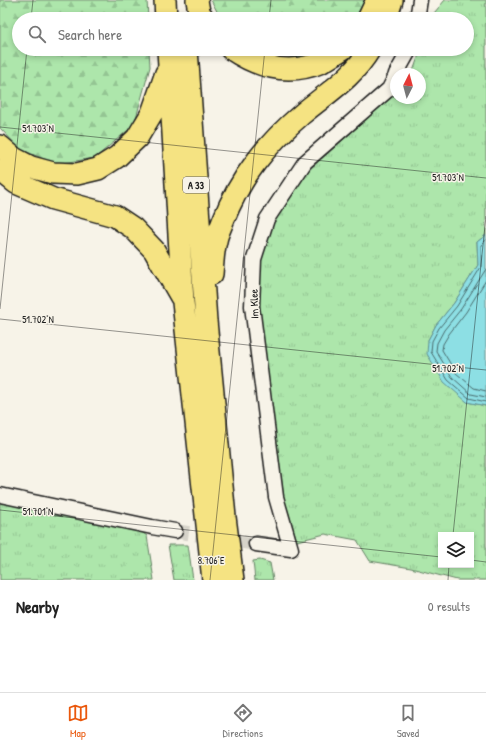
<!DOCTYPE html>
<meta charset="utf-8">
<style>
body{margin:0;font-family:"Patrick Hand",sans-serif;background:#f2f2f2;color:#222}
.controls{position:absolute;right:12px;bottom:12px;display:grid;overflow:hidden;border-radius:0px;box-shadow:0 2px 6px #0003}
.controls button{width:36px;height:36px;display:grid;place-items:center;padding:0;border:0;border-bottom:1px solid #e0e0e0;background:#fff;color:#222;font:20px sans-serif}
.compass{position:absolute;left:390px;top:68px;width:36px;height:36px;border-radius:50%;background:#fff;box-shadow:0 2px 6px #0003;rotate:6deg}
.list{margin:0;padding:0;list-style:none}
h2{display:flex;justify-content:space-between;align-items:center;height:52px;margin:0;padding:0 16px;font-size:17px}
h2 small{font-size:13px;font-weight:400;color:#767676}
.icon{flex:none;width:22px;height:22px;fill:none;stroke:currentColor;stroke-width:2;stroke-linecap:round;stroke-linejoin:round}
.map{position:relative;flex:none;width:486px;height:580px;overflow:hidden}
.search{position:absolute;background:#fff;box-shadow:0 2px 6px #0003;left:12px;right:12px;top:12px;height:44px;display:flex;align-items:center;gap:10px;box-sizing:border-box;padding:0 14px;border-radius:22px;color:#767676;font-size:15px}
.sheet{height:112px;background:#fff}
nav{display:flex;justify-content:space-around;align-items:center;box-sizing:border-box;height:56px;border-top:1px solid #e0e0e0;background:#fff;font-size:11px;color:#767676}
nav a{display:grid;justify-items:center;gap:2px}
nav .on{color:#ea580c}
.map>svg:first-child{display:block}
.grass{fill:url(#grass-tufts);stroke:#648164;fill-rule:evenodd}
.forest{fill:url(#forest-firs);stroke:#648164}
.water{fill:#8ddfe4;stroke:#609194}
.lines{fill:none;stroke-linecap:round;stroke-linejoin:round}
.shore{stroke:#496a6c;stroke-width:1}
.minor-tunnel{stroke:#d6d3c9;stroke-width:14;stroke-dasharray:14 7;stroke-linecap:butt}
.minor-casing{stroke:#1c1c1c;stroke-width:17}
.highway-casing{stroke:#1c1c1c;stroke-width:24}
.minor{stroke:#f7f3e8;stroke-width:14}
.highway{stroke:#f5e382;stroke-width:21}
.ticks{fill:none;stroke:#1c1c1c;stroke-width:1;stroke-opacity:0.45}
.labels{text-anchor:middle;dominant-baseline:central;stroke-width:3;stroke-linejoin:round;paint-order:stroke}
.shield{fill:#f7f3e8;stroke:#5e5c59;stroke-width:1}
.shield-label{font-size:10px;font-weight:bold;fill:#1c1c1c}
.street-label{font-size:11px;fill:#1c1c1c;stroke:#f7f3e8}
.ticks-label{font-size:10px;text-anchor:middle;fill:#1c1c1c;stroke:#f7f3e8;stroke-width:3;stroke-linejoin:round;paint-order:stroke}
</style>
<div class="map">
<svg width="486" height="580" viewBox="0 0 486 580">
<defs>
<pattern id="grass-tufts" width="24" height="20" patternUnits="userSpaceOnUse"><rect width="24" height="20" fill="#ade6ab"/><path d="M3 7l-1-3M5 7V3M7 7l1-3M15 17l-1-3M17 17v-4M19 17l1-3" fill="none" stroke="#94c593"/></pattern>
<pattern id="forest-firs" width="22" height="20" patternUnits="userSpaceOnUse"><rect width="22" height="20" fill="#ade6ab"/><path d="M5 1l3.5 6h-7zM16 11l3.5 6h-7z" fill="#94c593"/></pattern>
</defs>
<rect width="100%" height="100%" fill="#f7f3e8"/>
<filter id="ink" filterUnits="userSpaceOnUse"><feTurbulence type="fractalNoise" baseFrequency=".025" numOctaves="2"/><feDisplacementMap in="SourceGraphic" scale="8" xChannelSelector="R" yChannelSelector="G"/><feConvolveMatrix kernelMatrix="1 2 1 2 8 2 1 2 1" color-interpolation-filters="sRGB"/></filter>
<g filter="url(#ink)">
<!-- grass -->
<path class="grass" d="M445,0H486V235L477,242L478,265L454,303L436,325L428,340L467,402L486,406V580H457L411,568L370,561L357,540L325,534L297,541L284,498L270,398L259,304L260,260L273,220L301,177L396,93V98H420V74H412L421,49H467V19H429ZM441,535H471V565H441Z
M0,499L132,525L147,536L154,580H0Z
M168,545H188L193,580H174Z
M260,560L270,563L273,580H255L253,561Z"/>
<!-- forest -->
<path class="forest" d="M0,0H147L148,19H19V49H149L150,67L134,125L95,158L56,164L20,149L0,128Z
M211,0H369L359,19H221Z
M256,49H326L305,59Z"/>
<!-- water -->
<path class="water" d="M486,235V406L467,402L444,382L427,354L428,340L436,325L454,303L478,265L477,242Z"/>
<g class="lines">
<!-- shore -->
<path class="shore" d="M486,240L481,245V267L457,306L439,328L432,341L431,352L448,380L469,398L486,402
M486,269L461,309L444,330L437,343L436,351L452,377L471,394L486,397
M486,280L466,312L449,334L443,344L442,350L456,373L474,388L486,391"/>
<!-- minor-tunnel -->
<path class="minor-tunnel" d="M175,531L256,544"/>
<defs>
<path id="minor" d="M417,19L420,0
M396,74L410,49
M0,495L152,527L175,531
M256,544L291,549L276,497L252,306L254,259L267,219L305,162L389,89L396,75"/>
<path id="highway" d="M165,0L166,19
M197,0L199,12L204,19
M368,19L377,0
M386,19L392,0
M168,49L183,302L213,580
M187,49L206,321L225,517L233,580
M231,49C259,68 289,76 322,62C329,58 336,53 343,49
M0,146L14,158L31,167L53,173L77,174L98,169L117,157L137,138L152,113L166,73
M0,170L16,183L53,199L115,216L133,228L154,250L181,297
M212,274C213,263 213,252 216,241C217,234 221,227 223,221C240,177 267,144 302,114C327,93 353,78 370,49"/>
</defs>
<!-- minor casing -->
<use href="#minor" class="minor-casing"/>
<!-- highway casing -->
<use href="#highway" class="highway-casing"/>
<!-- minor -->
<use href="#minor" class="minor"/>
<!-- highway -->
<use href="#highway" class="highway"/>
</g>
</g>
<!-- ticks -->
<path class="ticks" d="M31,19L33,0M269,19L271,0M0,127L486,178M0,309L27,49M0,319L486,370M0,510L441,557M453,535L486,216M471,560L486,562M210,580L265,49M448,580L449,565"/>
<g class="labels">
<!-- shield labels -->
<rect class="shield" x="183" y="177" width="26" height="16" rx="3"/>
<g class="shield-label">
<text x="196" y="185">A 33</text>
</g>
<!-- street labels -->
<g class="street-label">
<text transform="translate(254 304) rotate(-92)">Im Klee</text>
</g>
</g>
<g class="ticks-label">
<text x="38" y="132">51.703°N</text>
<text x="448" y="181">51.703°N</text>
<text x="38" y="323">51.702°N</text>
<text x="448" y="372">51.702°N</text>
<text x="38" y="515">51.701°N</text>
<text x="211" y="564">8.706°E</text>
</g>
</svg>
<div class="controls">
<button><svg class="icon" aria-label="layers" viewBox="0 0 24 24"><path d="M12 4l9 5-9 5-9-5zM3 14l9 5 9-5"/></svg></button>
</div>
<svg class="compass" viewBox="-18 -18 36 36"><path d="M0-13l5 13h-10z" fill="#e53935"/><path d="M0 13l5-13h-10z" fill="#767676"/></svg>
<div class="search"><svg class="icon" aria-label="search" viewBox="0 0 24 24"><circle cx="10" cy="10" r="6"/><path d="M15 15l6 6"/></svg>Search here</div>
</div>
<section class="sheet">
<h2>Nearby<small>0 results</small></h2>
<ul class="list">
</ul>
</section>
<nav>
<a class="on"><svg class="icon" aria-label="map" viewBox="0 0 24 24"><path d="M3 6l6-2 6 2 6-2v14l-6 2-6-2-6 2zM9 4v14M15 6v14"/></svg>Map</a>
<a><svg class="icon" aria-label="directions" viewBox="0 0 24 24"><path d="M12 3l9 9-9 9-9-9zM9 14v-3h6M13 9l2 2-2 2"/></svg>Directions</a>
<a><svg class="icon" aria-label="saved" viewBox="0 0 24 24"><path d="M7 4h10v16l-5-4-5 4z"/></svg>Saved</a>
</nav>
